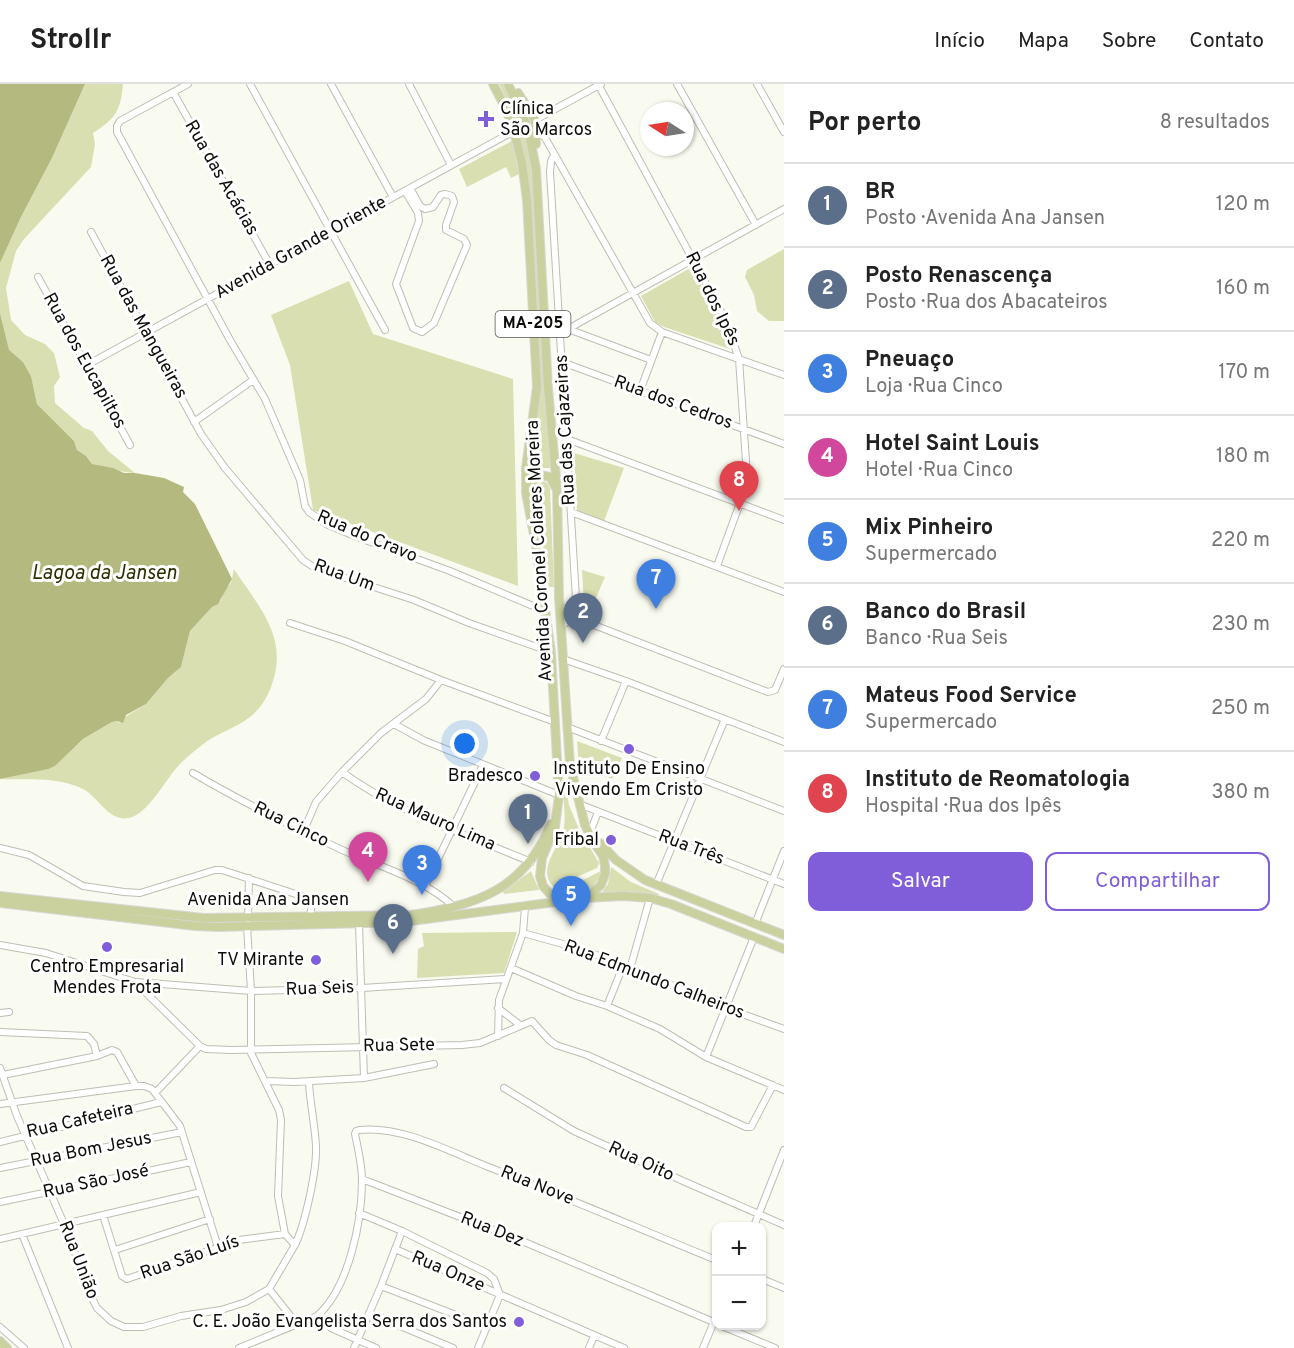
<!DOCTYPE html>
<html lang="pt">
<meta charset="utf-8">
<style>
body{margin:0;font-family:Overpass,sans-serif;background:#f2f2f2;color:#222}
.controls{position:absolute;right:18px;bottom:18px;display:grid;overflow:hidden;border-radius:12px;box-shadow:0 2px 4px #0004}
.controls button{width:54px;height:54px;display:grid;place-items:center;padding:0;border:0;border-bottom:2px solid #e0e0e0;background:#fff;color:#222;font:30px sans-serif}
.compass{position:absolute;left:640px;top:18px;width:54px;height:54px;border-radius:50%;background:#fff;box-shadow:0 2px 4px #0004;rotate:282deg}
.you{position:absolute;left:465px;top:660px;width:21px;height:21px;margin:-15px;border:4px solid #fff;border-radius:50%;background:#1a73e8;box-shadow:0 0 0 9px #1a73e833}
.badge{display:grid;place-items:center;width:39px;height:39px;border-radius:50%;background:#815ed9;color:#fff;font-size:20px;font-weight:700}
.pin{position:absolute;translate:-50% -50px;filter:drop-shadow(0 2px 3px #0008)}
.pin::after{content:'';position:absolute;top:32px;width:21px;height:18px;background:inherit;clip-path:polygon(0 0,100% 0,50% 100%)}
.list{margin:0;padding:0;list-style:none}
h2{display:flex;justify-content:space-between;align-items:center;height:78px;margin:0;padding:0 24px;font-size:26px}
h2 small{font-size:20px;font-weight:400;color:#767676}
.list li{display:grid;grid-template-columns:39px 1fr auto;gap:18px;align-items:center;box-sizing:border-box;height:84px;padding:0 24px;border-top:2px solid #e0e0e0}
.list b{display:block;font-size:22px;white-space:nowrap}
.list p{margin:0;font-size:20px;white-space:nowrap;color:#767676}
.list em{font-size:20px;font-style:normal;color:#767676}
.actions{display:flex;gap:12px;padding:18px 24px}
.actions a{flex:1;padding:14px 0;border:2px solid #815ed9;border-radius:12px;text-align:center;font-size:21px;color:#815ed9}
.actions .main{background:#815ed9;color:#fff}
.map{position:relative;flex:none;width:784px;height:1264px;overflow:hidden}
header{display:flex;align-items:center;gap:36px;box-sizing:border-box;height:84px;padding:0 30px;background:#fff;border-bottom:2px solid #e0e0e0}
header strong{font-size:28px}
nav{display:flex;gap:33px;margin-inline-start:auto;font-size:21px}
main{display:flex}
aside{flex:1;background:#fff}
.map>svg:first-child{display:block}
.green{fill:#dadfb1}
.water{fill:#b3b97f}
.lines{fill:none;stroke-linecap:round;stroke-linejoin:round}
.minor-casing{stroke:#bdbeb4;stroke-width:8}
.major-casing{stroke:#d8d8d8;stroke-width:10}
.minor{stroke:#fff;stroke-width:6}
.major{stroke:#cbd09f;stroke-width:8}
.poi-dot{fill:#815ed9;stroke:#fff;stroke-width:2}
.labels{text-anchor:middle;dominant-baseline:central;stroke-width:6;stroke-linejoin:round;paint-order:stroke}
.shield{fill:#fff;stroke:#565654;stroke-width:1.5}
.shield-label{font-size:16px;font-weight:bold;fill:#0d0e0a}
.poi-label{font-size:18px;fill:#0d0e0a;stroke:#fff;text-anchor:end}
.street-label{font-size:18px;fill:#0d0e0a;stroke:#fff}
.water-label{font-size:20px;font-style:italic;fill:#2e3002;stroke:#fff}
</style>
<header>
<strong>Strollr</strong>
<nav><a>Início</a><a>Mapa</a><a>Sobre</a><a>Contato</a></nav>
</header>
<main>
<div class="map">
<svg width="784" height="1264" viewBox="0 0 784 1264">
<rect width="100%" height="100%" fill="#f9fbf0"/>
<!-- green -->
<path class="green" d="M85,0H123C121,27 115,35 93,49L95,60L91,83L24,155L16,167L6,204L11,236L25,251L45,260L54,269L60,293L54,302L55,319L84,344L92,347L108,367L135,389C121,388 106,384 92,380L86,372L77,366L74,357L37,320L31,292L23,278L9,267L0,229V179L21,133L52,74Z
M499,0H504C517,26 525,50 531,78L552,384H530L541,306L518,46L510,23Z
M512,57L519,90L511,94L506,83L467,103L459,85Z
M784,165V237H769L757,227L754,211L745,193L747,186Z
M692,183L723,243L730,265L664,243L655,238L641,212Z
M349,197L373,250L513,295L518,502L313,426L290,281L271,231Z
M574,369L624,384L604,437L577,426Z
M544,397L548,400L550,404L554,503H549L535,408L536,401Z
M234,485C258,522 289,553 272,600C268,613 260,625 250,633C236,644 220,648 206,658C198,664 189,671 182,678C166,693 150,729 129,734C110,738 99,715 85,706C60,692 28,696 0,695L55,682L83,655L112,638L117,637L120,639L125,633L146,620L168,594L181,583L190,547L212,523L221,516L225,505L231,499Z
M582,486L605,493L595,516L584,520Z
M577,657L622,674L612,695L579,683Z
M562,700H565L569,721L579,745L599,779L597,784L554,803C535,786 561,762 564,743C566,729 563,714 562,700Z
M611,783L631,798L659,810L658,812L618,808H602L608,800Z
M531,787L539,806L504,810L503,808Z
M601,787C596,807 578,815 559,808Z
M517,848L504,889L417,894L418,865L424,862L422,849Z"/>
<!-- water -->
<path class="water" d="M0,0H85L52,74L21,133L0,179Z
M0,229L9,266L23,278L31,292L37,320L74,357L77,366L86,372L92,380L113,384L124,389H135L164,394L184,403L183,408L195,420L232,495L218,520L212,523L190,547L181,583L168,594L146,620L126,631L123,639L117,637L112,638L83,655L55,682L48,685L0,695Z"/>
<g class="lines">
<defs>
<path id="minor" d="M188,0L120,37L117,42V48L230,256L265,315L300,396L305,422L309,428L326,440L357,453L450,487L545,527
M250,0L385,246
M331,0L393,113
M409,0L451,81
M598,0L726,237L739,275L747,392L740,419L717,482
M601,0L535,36L650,239L662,248L784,291
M677,0L756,141
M757,0L784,48
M173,8L270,181
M554,71L551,77L550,88L577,531
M405,107L418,129L419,137L396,200L413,244L422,248L434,239L467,161L464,155L446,146V141L454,118L452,112L445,110L441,111L433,123L425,125L420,122L410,104
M91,148L201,350L225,384L303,476L315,484L414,516L469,539L551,568
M38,193L130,361
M568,245L651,276
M560,246L568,245L784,125
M562,278L784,360
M87,281L514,47
M640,307L662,248
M194,338L253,296
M567,355L784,436
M571,428L784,508
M560,524L577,531L581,536L768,608L775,606L784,585
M290,539L345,557L441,596L555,638
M561,542L577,531
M563,575L626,597L784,658
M394,640L423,656L559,711
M567,643L784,727
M601,657L626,597
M342,688C398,729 467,751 531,778
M193,689C240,717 290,741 340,765C377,782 425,795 454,823
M579,720L784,800
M304,746L316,718L342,688L381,649L426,615L441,596
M591,746L598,728
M0,764L29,771L83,802L124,808L140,809L215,786H222L308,814L312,819L310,833
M656,801L725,635
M425,802L483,681
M248,835L249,794
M359,840L364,994
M755,840L784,767
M523,849L581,865L665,898L698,914L784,945
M0,861L46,869L135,898L200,962L206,965L231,966L462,961L480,959L532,937L549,956L556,961L587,971L746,1043H751L773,1001
M511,884L576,912L607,922L660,945L706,973L784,1006
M630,885L650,814
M136,898L251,907L362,904L505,895
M607,922L623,882
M498,924L520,941
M0,929L9,928
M0,948L87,952L94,960L97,972
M498,952L499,916L523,849L525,823
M706,973L754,853
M0,984L17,1032L64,1140L94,1218L97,1224L111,1237L124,1243H143L181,1232L221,1226L246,1218L269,1205L295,1161L285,1150L278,1112L281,1036L279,1026L251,969V907L247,842
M3,991L97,972L112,966L117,968L136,1002H144L152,1005L180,1042L218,1163
M266,997L294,998L364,994L434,980
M504,1004L574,1047L683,1097L784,1141
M155,1009L200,962
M0,1020L136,1002
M0,1058L161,1018
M0,1084L182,1048
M362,1095L522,1157L716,1239
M0,1118L191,1078
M359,1129L402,1147L487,1189L494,1195L500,1211
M103,1131L122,1192L127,1195L239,1156L285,1150
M754,1142L784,1066
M22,1150L68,1264
M0,1155L201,1108
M295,1161C305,1140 317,1086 316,1062C315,1041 310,1020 309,998
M395,1165L624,1264
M115,1166L210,1135
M762,1195L784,1204
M381,1202L487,1243
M269,1205L297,1240
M369,1229L453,1264
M317,1232L331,1244L376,1264
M722,1242L775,1264
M0,1243L24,1264
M239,1264L317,1232C349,1204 362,1137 362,1096C362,1081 358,1065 355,1050L356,1047L359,1046C400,1041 449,1067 486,1082C563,1112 640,1145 716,1176
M354,1264L381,1202L402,1147
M478,1264L500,1211
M589,1264L594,1252
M703,1264L716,1233"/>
<path id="major" d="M493,0L506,25L514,47L522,79L527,116L537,303L526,384V409L535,456L551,568L559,711L555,743L542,774L540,792L543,802L550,810L558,815L567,817
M508,0L528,44L536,85L548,304L557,404L559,514L570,681L585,741L593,757L603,772L605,782V790L601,801L586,814
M518,9L535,36L536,60
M531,411L533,397L540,391L550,393L556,404
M600,759L616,776L645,796L784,851
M0,812L204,834L411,831C477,821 524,806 551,740
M0,819L195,842L218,843L404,838L586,814L623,812L650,814L671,820L784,865
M0,1257L7,1264"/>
</defs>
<!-- minor casing -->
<use href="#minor" class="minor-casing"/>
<!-- major casing -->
<use href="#major" class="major-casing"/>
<!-- minor -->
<use href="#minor" class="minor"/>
<!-- major -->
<use href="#major" class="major"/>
</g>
<!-- markers -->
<g class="poi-dot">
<path d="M483 26h6v6h6v6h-6v6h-6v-6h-6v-6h6z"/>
<circle cx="629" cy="665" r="6"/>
<circle cx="535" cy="692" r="6"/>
<circle cx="611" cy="756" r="6"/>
<circle cx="107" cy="863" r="6"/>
<circle cx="316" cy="876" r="6"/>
<circle cx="519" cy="1238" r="6"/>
</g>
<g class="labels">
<!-- shield labels -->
<rect class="shield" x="495.5" y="227" width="75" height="26" rx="4.5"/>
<g class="shield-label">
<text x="533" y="240">MA-205</text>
</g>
<!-- poi labels -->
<g class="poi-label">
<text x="500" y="25" text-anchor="start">Clínica<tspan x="500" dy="21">São Marcos</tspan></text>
<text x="629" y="685" text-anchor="middle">Instituto De Ensino<tspan x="629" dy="21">Vivendo Em Cristo</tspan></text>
<text x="523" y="692">Bradesco</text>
<text x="599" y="756">Fribal</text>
<text x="304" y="876">TV Mirante</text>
<text x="107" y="883" text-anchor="middle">Centro Empresarial<tspan x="107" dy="21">Mendes Frota</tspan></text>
<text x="507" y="1238">C. E. João Evangelista Serra dos Santos</text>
</g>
<!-- street labels -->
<g class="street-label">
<text transform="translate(221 94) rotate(60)">Rua das Acácias</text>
<text transform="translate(301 164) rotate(-29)">Avenida Grande Oriente</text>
<text transform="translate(712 215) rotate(64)">Rua dos Ipês</text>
<text transform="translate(143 243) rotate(61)">Rua das Mangueiras</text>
<text transform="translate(84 277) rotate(61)">Rua dos Eucapiltos</text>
<text transform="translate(673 319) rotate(20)">Rua dos Cedros</text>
<text transform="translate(566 346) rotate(-93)">Rua das Cajazeiras</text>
<text transform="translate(367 453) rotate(23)">Rua do Cravo</text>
<text transform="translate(540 467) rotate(-93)">Avenida Coronel Colares Moreira</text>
<text transform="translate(344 492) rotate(20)">Rua Um</text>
<text transform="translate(435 736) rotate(24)">Rua Mauro Lima</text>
<text transform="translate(291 741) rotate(26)">Rua Cinco</text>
<text transform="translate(691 764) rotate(21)">Rua Três</text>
<text x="268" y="816">Avenida Ana Jansen</text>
<text transform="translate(654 896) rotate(21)">Rua Edmundo Calheiros</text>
<text transform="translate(320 905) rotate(-2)">Rua Seis</text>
<text transform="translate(399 962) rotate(-1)">Rua Sete</text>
<text transform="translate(80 1037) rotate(-13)">Rua Cafeteira</text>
<text transform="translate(91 1066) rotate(-11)">Rua Bom Jesus</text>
<text transform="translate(641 1078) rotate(25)">Rua Oito</text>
<text transform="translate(96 1098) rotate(-12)">Rua São José</text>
<text transform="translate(537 1102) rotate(22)">Rua Nove</text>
<text transform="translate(492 1146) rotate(22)">Rua Dez</text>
<text transform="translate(190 1174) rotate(-19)">Rua São Luís</text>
<text transform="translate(78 1176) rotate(69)">Rua União</text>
<text transform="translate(448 1188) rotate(23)">Rua Onze</text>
</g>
<!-- water labels -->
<g class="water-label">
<text x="104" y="490">Lagoa da Jansen</text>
</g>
</g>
</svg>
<div class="controls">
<button>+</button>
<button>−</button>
</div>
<svg class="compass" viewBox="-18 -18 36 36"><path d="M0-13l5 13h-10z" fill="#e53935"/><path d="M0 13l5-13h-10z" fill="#767676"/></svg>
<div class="you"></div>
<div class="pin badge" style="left:528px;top:760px;background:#5c6f8a">1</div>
<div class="pin badge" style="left:583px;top:559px;background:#5c6f8a">2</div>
<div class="pin badge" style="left:422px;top:811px;background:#3f7fe0">3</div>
<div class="pin badge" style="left:368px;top:798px;background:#d1479c">4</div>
<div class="pin badge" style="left:571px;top:842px;background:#3f7fe0">5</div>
<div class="pin badge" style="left:393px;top:870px;background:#5c6f8a">6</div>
<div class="pin badge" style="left:656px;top:525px;background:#3f7fe0">7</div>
<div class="pin badge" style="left:739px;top:427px;background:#e0444e">8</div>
</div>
<aside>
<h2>Por perto<small>8 resultados</small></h2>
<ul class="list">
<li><span class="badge" style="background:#5c6f8a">1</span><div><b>BR</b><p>Posto · Avenida Ana Jansen</p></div><em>120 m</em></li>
<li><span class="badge" style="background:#5c6f8a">2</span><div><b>Posto Renascença</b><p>Posto · Rua dos Abacateiros</p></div><em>160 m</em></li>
<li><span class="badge" style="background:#3f7fe0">3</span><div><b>Pneuaço</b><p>Loja · Rua Cinco</p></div><em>170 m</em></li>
<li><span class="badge" style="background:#d1479c">4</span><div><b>Hotel Saint Louis</b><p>Hotel · Rua Cinco</p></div><em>180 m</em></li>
<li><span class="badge" style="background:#3f7fe0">5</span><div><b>Mix Pinheiro</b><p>Supermercado</p></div><em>220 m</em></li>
<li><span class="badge" style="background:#5c6f8a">6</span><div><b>Banco do Brasil</b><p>Banco · Rua Seis</p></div><em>230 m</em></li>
<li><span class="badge" style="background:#3f7fe0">7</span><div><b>Mateus Food Service</b><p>Supermercado</p></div><em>250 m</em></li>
<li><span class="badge" style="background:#e0444e">8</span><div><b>Instituto de Reomatologia</b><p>Hospital · Rua dos Ipês</p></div><em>380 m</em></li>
</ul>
<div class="actions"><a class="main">Salvar</a><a>Compartilhar</a></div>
</aside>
</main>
